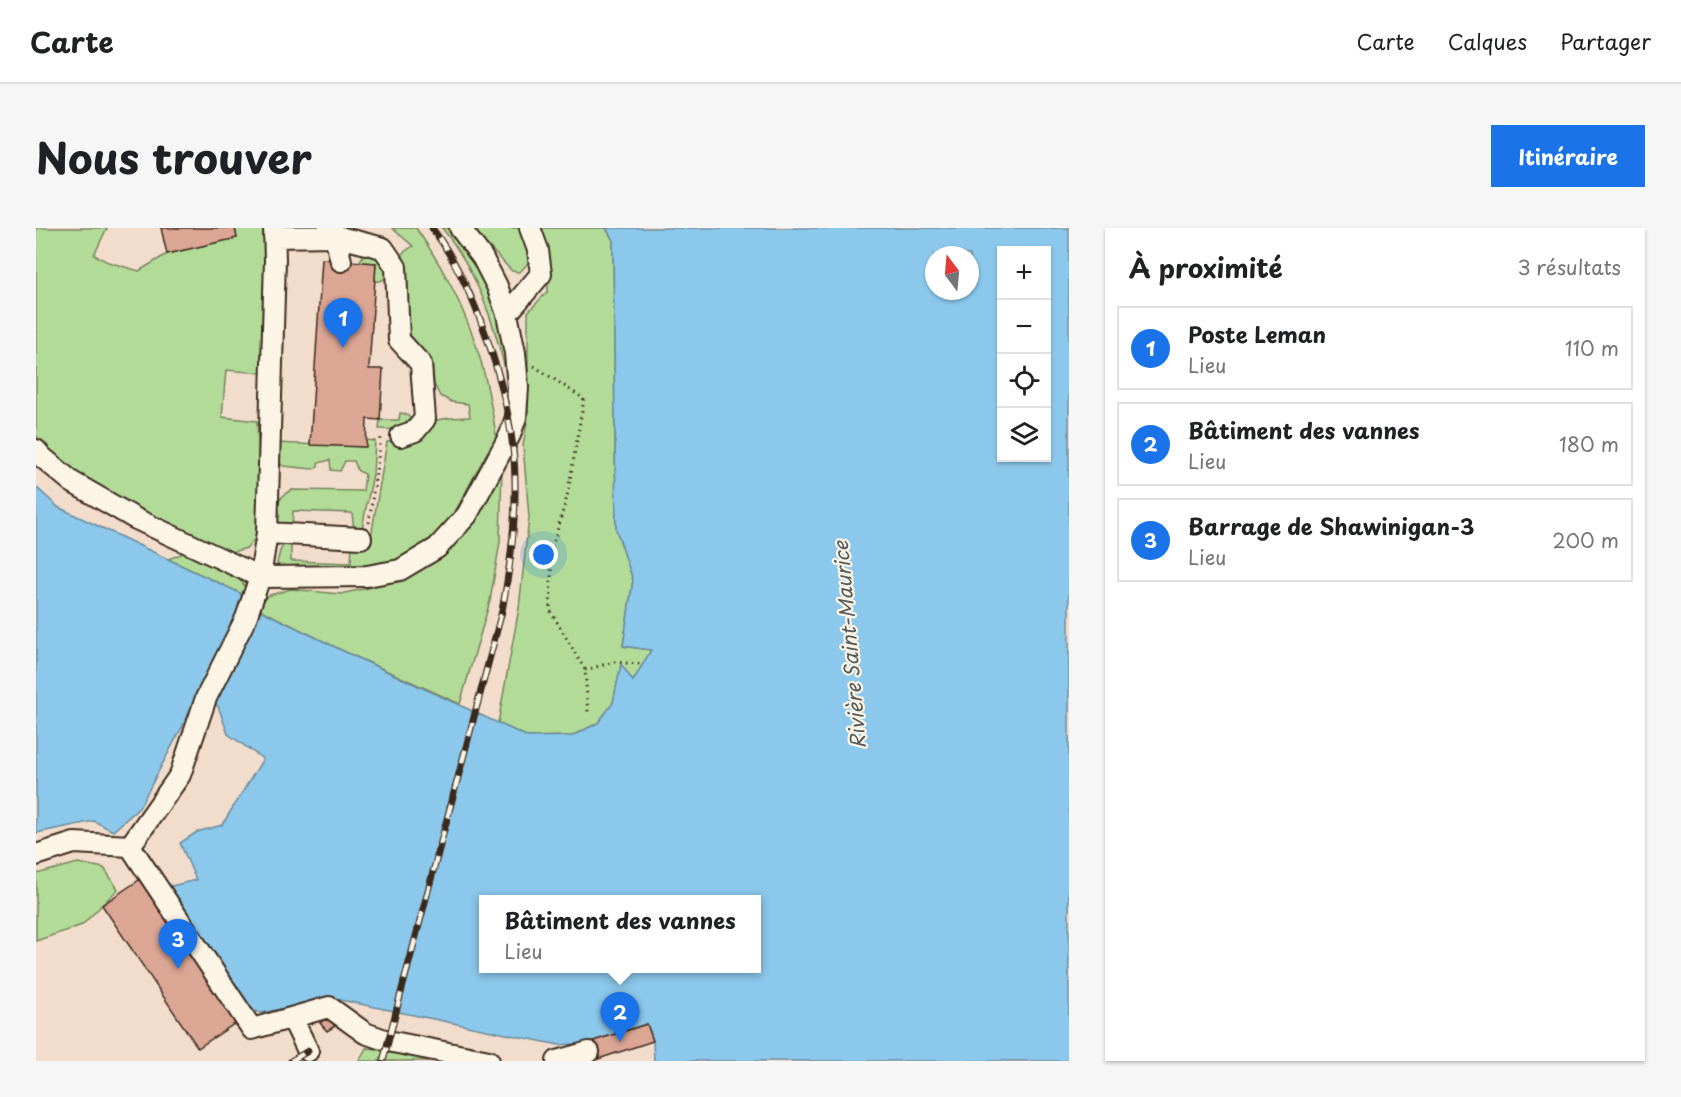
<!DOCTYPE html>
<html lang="fr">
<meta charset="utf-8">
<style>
body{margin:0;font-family:"Playpen Sans",sans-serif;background:#f6f6f6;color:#202124}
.controls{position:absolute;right:18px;top:18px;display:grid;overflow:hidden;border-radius:0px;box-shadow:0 2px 4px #0004}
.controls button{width:54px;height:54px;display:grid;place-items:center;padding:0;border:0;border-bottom:2px solid #e0e0e0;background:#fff;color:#202124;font:30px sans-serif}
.compass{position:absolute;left:889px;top:18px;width:54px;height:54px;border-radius:50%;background:#fff;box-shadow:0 2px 4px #0004;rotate:344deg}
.you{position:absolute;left:508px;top:327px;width:21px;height:21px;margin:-15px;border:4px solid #fff;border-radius:50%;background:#1a73e8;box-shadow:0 0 0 9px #1a73e833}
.badge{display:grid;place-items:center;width:39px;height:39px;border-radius:50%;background:#1a73e8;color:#fff;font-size:20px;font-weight:700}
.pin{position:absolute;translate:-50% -50px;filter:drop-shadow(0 2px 3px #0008)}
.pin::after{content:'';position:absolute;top:32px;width:21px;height:18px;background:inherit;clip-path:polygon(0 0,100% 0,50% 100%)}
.popup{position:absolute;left:443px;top:667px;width:282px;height:78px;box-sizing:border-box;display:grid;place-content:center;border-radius:0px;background:#fff;filter:drop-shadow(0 2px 4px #0005);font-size:20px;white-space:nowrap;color:#757577}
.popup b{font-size:22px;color:#202124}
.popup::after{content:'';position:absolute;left:50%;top:100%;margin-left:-12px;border:12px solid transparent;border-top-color:#fff}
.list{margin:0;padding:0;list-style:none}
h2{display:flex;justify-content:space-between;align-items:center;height:78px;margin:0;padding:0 24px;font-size:26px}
h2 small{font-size:20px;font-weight:400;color:#757577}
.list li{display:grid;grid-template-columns:39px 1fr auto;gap:18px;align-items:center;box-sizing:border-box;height:84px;margin:0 12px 12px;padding:0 12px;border:2px solid #e0e0e0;border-radius:0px}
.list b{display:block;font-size:22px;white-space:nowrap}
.list p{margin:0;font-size:20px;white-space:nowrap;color:#757577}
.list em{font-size:20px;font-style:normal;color:#757577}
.icon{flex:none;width:33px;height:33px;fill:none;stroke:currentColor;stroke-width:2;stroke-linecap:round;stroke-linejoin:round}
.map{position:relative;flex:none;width:1033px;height:833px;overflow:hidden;border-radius:0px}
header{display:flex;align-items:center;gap:36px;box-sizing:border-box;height:84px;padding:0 30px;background:#fff;border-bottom:2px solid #e0e0e0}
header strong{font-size:28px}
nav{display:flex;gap:33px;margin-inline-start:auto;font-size:21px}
.intro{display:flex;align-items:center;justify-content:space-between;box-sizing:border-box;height:144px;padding:0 36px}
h1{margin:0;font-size:42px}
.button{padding:15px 27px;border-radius:0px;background:#1a73e8;color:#fff;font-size:21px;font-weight:700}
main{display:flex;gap:36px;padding:0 36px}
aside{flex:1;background:#fff;border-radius:0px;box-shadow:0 2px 4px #0004}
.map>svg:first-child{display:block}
.green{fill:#b2db98;stroke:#76825b;stroke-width:1.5}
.water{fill:#8bc8eb;stroke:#6b8999;stroke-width:1.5;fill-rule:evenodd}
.building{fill:#dca694;stroke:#3b2a1e;stroke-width:1.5}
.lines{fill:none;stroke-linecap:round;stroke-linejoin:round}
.minor-casing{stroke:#3b2a1e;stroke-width:24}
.path{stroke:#3b2a1e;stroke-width:3;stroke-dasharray:1.5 4.5;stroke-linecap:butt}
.minor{stroke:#fcf5e5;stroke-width:20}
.rail-casing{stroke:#3b2a1e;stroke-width:7}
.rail{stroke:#fcf5e5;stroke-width:4.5;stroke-dasharray:14;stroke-linecap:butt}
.labels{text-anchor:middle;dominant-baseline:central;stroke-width:4.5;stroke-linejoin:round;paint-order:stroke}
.water-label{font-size:20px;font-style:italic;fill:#53595c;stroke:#fcf5e5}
</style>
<header>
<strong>Carte</strong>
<nav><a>Carte</a><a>Calques</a><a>Partager</a></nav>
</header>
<div class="intro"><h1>Nous trouver</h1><a class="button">Itinéraire</a></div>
<main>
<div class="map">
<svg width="1033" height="833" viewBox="0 0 1033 833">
<rect width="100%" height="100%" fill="#f2ddcd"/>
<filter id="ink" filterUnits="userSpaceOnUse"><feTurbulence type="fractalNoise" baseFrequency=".0167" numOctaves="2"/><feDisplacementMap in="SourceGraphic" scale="12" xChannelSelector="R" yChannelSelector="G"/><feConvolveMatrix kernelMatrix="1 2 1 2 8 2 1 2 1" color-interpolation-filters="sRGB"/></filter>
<g filter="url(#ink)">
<!-- green -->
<path class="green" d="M0,0H71L58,27L72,34L103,43L131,26L201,10L199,0H229L225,145L190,142L186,189L221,193L225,288L221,309L211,320L196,324L121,292L48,252L6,218L0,206Z
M356,0H380C400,29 418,60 431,93C447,130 455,174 461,213L452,223L421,280L404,303L369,330L341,342H255L245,339L241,335L244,323L248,316L253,315L255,318V333L315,335L316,317L334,315L351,214C375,211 376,203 395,194C406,189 421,190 434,189L432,176L416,174L404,168L398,156L396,132L374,107L370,90L367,25L377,18Z
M406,0H416L435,26L470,96L478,178C464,116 448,51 406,0Z
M435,0H487L494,24L493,34L484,44L476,43Z
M499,0H570L577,12L580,300L597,352L587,418L616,422L597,454L585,437L577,475L562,495L536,508L492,509L462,495L483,380L493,289L487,218L492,188V84L512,63L510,29Z
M329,25C342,27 347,33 352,46C349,52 345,54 339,53L340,35L323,34Z
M364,185L370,186L374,190L372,202L343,201L344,192H363Z
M330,212L339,213L337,246L325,305L318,303L316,285L257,283L256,298L244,299C234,285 242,269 255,262L327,263L329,246L322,243L318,233H309L304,243L295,242L294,232L282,235V239L277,241L247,238L241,233L240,215L329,219Z
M466,237L464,314L454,373L424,476L305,422L223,381L231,368L255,361L304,366L332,360L367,348Z
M150,324C165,331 199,343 208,357C212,363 211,369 210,375L204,365L132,331Z
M42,635L68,640L82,661L46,697L0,713V646Z
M330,820L382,824L410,833H323Z"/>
<!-- water -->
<path class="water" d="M570,0H1033V833H618L617,813L611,796L551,815L523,817L295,770L226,785L213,782L123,661L160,652L144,615L161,604L186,597L227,531L192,506L182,478L161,471L103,580L77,603L58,593L0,605V259L22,279L204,365L210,375L305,422L492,509L536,508L562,495L577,475L585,436L597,453L615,422L587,418L597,352L580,301L577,12ZM966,22H1011V230H966ZM898,27H934V63H898ZM448,672H720V740H448Z"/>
<!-- building -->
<path class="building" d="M125,0H199L201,10L131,26Z
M286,31L340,35L333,141H347L344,192L331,191L330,219L274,217Z
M112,646L207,790L162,820L66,677Z
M292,789L299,798L291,803L284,795Z
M611,796L617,813L556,833L551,815Z"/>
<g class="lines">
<defs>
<path id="minor" d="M292,2L299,8L305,33
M238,9L299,8L347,20L360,39L363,112L385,136L389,191L379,203L365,208
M471,86L505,46L502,22L494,0
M0,222L6,229L36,254L100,291L224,349L331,348L364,342L401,320L431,287L474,207L480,189L482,159L479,125L471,86L461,58L446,29L424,0
M231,305L325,310
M94,618L216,801L293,779L329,805L352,813L453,833
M0,627L38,615L94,618L144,547L170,470L210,390L224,349L231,305L239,32L238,0
M256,790L272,823
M521,833L553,824"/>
</defs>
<!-- minor casing -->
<use href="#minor" class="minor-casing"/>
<!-- path -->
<path class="path" d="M498,138L548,171L531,269L516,320L514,382L549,442L552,484
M333,295L345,209
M549,442L578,434L604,436"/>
<!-- minor -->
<use href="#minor" class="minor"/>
<defs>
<path id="rail" d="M255,833L272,823
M347,833L466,383C474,340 480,297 479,252C478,175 442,62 396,0"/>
</defs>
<!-- rail casing -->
<use href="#rail" class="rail-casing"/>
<!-- rail -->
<use href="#rail" class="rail"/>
</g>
</g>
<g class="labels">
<!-- water labels -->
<g class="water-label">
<text transform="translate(813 417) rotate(-95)">Rivière Saint-Maurice</text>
</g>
</g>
</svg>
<div class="controls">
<button>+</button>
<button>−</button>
<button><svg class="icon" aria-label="locate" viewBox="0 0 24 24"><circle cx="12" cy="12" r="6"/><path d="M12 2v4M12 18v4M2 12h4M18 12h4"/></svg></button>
<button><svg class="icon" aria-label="layers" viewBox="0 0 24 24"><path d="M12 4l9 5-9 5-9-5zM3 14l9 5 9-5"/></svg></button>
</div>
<svg class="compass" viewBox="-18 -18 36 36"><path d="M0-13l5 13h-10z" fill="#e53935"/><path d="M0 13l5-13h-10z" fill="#757577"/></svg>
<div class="you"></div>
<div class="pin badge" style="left:307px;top:120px">1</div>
<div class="pin badge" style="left:584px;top:814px">2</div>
<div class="popup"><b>Bâtiment des vannes</b>Lieu</div>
<div class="pin badge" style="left:142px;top:741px">3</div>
</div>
<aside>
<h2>À proximité<small>3 résultats</small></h2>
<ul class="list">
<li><span class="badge">1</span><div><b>Poste Leman</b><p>Lieu</p></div><em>110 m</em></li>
<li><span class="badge">2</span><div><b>Bâtiment des vannes</b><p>Lieu</p></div><em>180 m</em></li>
<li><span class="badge">3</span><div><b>Barrage de Shawinigan-3</b><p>Lieu</p></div><em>200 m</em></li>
</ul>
</aside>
</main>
